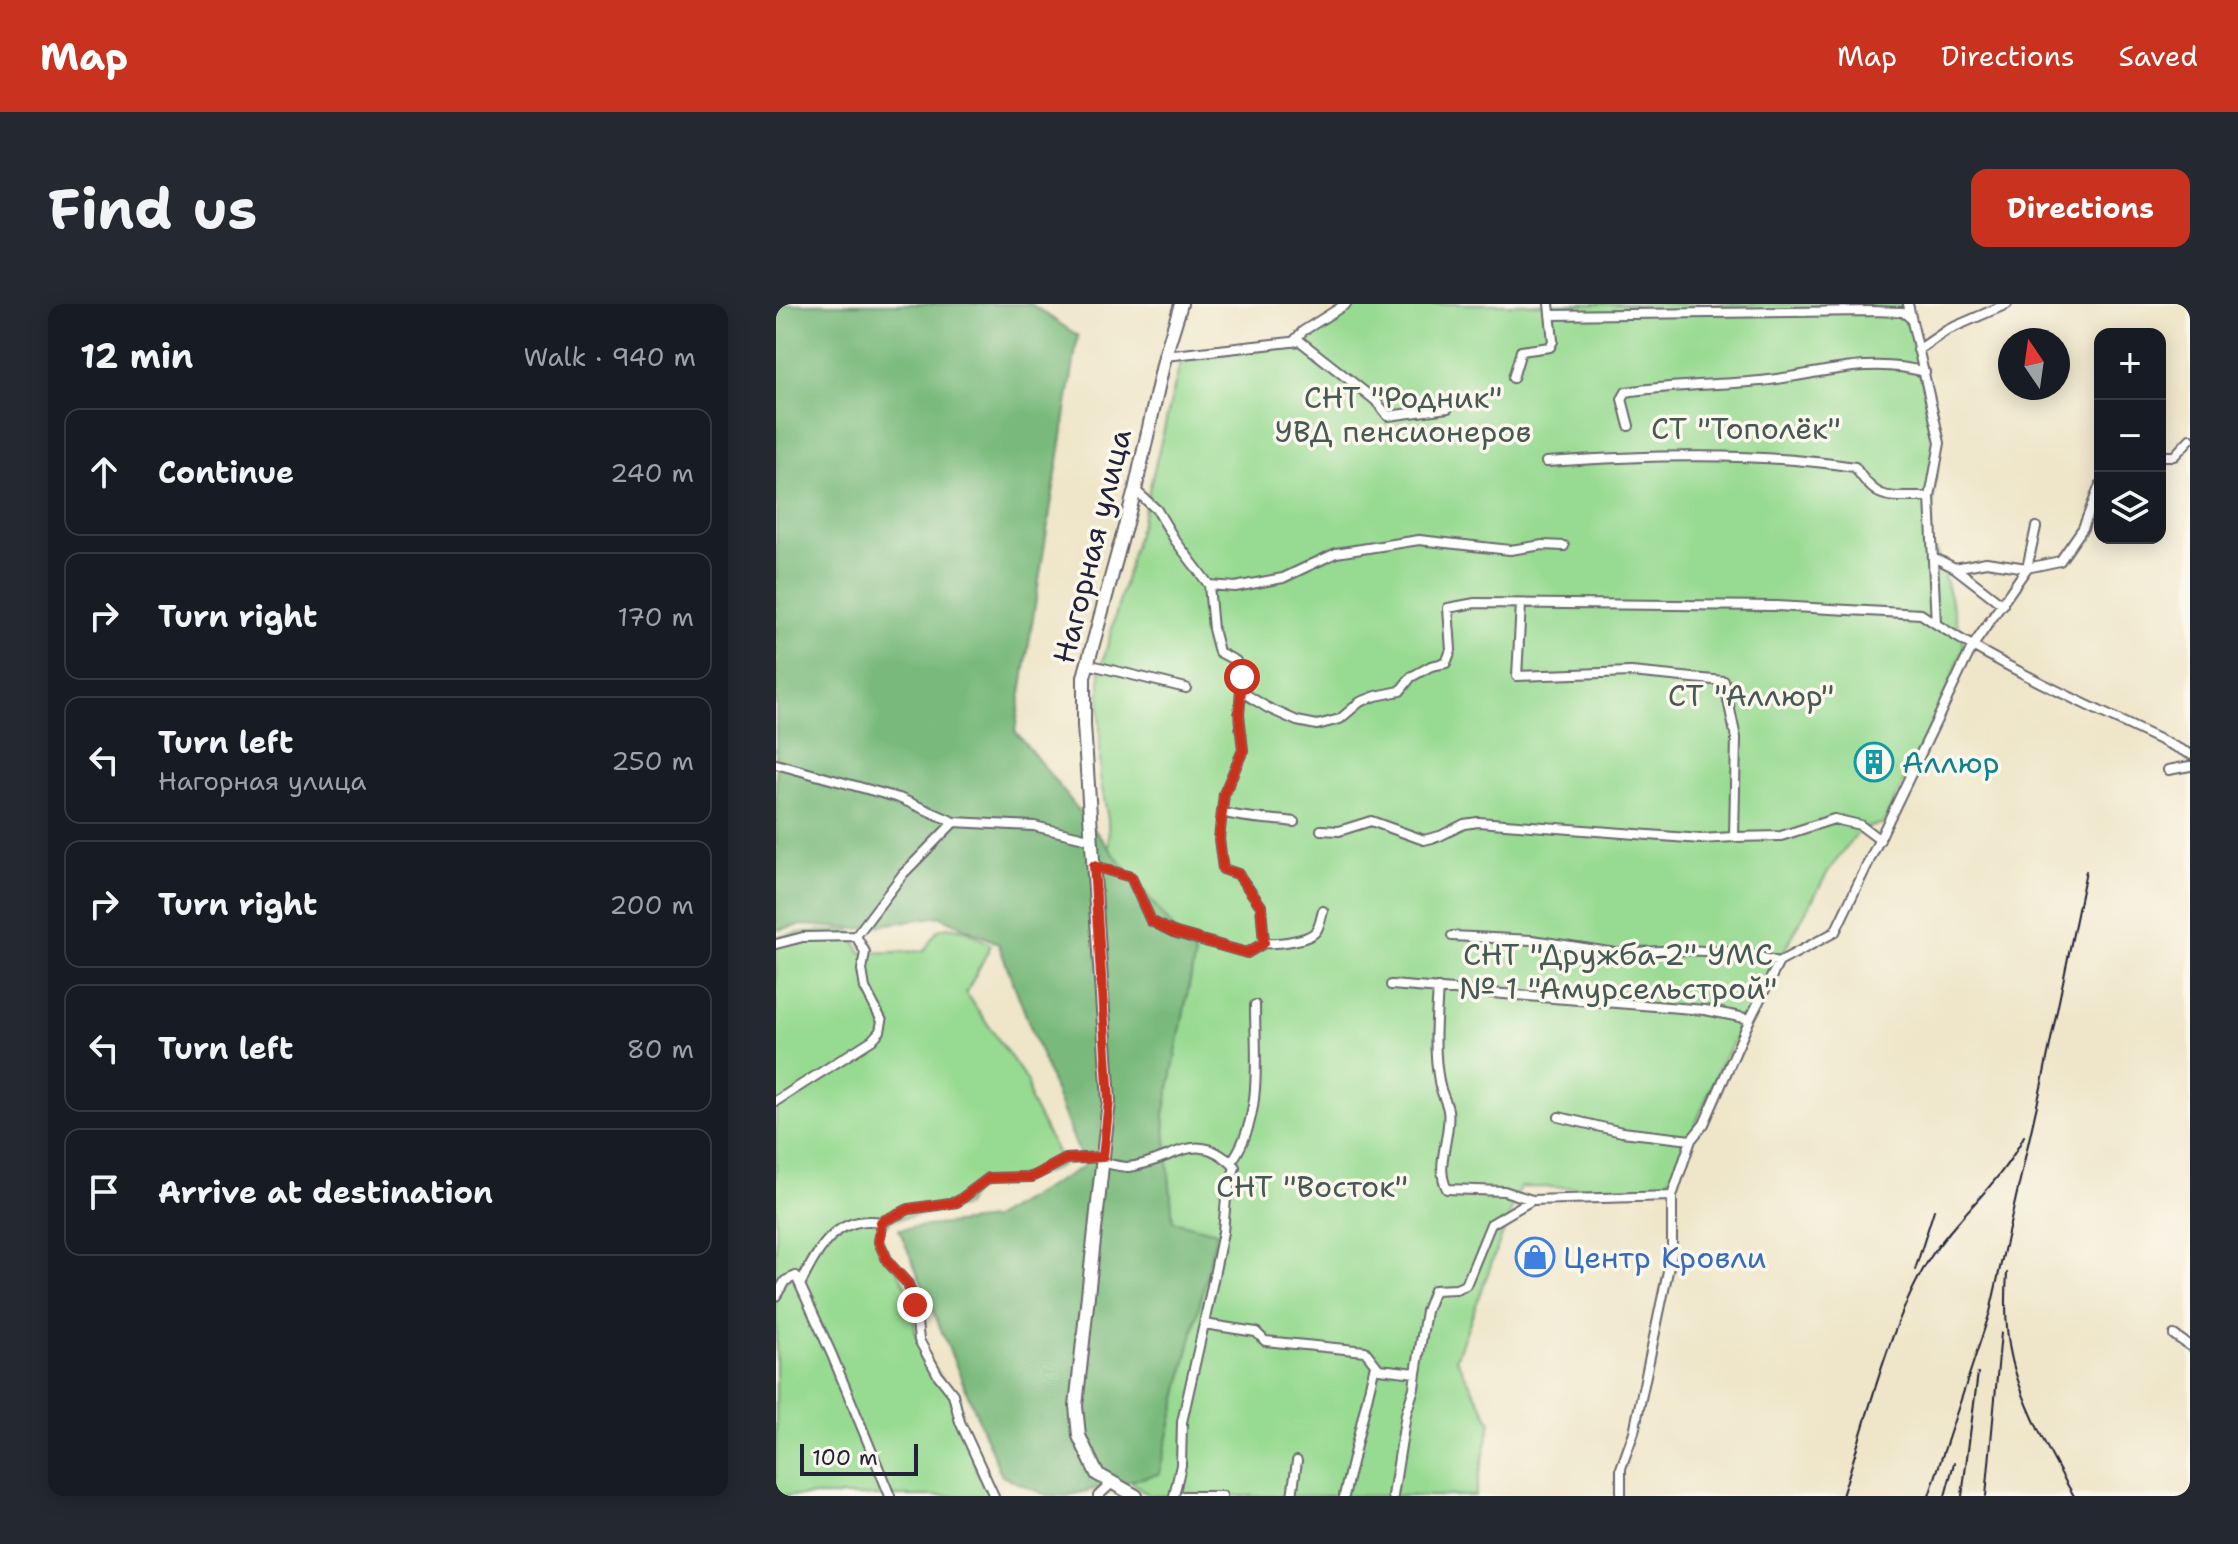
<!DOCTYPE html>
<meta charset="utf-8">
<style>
body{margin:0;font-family:"Shantell Sans",sans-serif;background:#242831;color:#f1f3f6}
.controls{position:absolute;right:24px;top:24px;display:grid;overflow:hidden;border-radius:16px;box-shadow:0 4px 20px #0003}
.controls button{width:72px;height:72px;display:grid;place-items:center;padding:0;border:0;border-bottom:2px solid #363941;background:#171b24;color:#f1f3f6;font:40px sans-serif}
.compass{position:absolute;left:1222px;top:24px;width:72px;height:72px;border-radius:50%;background:#171b24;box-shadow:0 4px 20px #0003;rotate:347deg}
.scale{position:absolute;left:24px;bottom:20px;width:118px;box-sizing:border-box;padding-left:8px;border:4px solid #22223b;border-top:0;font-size:22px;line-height:28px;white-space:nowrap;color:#22223b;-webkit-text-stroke:6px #fbf7ec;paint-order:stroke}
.stop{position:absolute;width:24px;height:24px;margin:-18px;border:6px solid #c8321e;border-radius:50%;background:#fff}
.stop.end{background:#c8321e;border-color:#fff;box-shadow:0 2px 8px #0008}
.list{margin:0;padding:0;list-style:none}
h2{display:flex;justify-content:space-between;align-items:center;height:104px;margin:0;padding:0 32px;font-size:34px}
h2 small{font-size:26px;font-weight:400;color:#9ea1a6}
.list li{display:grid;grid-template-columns:52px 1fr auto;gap:24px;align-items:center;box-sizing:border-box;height:128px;margin:0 16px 16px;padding:0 16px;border:2px solid #363941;border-radius:16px}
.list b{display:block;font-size:30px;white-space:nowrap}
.list p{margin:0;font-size:26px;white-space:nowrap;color:#9ea1a6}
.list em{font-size:26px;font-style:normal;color:#9ea1a6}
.icon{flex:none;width:44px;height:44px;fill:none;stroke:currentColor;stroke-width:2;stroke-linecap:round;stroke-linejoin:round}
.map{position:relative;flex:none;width:1414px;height:1192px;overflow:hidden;border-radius:16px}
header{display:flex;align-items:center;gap:48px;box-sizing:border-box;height:112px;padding:0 40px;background:#c8321e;color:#fff}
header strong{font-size:38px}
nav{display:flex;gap:44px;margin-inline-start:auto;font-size:28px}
.intro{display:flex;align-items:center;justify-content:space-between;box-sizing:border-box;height:192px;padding:0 48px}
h1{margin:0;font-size:56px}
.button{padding:20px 36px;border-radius:16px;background:#c8321e;color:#fff;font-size:28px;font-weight:700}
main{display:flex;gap:48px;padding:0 48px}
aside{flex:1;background:#171b24;border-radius:16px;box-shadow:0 4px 20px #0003}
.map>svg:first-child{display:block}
.green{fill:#97da91;stroke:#5c7e66;stroke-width:2}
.forest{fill:#79ba7b;stroke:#4e6e5b;stroke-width:2}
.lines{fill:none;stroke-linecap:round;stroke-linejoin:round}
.street-casing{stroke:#6a676d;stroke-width:12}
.secondary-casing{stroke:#6a676d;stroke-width:16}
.street{stroke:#fff;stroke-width:8}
.secondary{stroke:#fff;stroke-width:12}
.rail{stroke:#22223b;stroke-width:2}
.route{stroke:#c8321e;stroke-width:10}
.labels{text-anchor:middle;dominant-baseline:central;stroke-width:7;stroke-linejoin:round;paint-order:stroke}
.park-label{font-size:30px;fill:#455955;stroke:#fbf7ec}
.street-label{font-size:30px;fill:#22223b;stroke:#fbf7ec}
.culture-label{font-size:30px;fill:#0d838f;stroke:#fbf7ec;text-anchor:start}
.shop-label{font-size:30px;fill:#366cbe;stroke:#fbf7ec;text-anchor:start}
</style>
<header>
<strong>Map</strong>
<nav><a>Map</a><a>Directions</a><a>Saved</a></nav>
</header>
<div class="intro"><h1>Find us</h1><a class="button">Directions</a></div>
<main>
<aside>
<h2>12 min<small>Walk · 940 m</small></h2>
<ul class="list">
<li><svg class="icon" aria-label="ahead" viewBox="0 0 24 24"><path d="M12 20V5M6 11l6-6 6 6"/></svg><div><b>Continue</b></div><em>240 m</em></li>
<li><svg class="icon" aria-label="right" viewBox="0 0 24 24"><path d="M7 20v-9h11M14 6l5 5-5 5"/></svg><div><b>Turn right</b></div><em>170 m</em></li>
<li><svg class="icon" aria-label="left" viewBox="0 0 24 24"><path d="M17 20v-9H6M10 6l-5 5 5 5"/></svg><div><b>Turn left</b><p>Нагорная улица</p></div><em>250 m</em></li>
<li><svg class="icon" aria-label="right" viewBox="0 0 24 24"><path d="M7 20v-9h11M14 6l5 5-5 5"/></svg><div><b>Turn right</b></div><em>200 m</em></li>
<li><svg class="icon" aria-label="left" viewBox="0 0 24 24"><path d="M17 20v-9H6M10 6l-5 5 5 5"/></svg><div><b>Turn left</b></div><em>80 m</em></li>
<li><svg class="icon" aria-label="arrive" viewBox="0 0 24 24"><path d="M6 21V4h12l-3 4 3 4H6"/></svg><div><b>Arrive at destination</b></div></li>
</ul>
</aside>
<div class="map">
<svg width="1414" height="1192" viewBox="0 0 1414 1192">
<rect width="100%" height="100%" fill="#fbf7ec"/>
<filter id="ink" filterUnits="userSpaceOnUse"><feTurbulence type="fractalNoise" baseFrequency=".0125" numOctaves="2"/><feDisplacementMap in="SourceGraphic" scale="16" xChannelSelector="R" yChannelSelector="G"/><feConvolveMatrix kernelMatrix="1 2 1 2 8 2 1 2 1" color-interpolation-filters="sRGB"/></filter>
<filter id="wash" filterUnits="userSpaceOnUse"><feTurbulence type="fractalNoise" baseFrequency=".006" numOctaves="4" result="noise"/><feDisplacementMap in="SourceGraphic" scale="32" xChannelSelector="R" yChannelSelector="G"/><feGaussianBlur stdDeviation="1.8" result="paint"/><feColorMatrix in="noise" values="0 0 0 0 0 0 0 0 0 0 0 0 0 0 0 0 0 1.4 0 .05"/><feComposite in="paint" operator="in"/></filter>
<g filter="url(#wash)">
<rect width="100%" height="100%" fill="#efe6c9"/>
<!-- green -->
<path class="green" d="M576,0H1128L1162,147L1153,246L1161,247L1188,343L1167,396L1108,519L1084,526L1053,566L946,758L899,868L887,881L872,884L744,883L680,1055L715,1118L699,1192H374L335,1162L334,576L332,515L324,473V368L367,211L405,56L502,44L528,32Z
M171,623L192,627L215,641L190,689L252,778L254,796L287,860C279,864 272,869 263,871C237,876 200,872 189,902L116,916L102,929L135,992L140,1032L173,1088L195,1143L202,1170L215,1192H0V633L33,627H74L85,649L148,647L162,626Z"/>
<!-- forest -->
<path class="forest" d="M0,0H255L302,32L239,427L419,651L388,811L397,917L441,928L383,1170L290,1192H272L226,1172L123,925L216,915L308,862L222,639L163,612L81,625L27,621L0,626Z"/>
</g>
<g filter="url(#ink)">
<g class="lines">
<defs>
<path id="street" d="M1132,0L1164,139L1154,193L1160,320C1240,371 1329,409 1414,450
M774,11L1093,7L1127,8L1133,13
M518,37L527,27L570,0
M1142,46L1171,26L1231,0
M389,52L524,37L599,96L612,112L672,104
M737,74L745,47L774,43L777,37L773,0
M853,122L846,95L850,88C895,81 940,81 985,77C1043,71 1091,52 1149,68
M1384,152H1398L1414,135
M770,158C873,151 977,148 1079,163C1103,200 1113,192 1154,193
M359,186L381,206L399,236L433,281L459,283L507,274L560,249L643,236L734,246L767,241L788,242
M1157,253L1179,264L1210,258L1251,264L1260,223
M1179,264L1227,301
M311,360L410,384
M466,388L492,404L521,417L541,421L564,415L584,398L600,392L624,387L635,373L655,362L670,359L675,346L672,304L699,299L1000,302L1145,310L1160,320
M0,460L123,494L178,518L258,522L317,536
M1392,466L1414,462
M446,508C472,516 492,514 518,518
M545,526L563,527L595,517L648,536L664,532L688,520L702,518L925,535L958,533L960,434L948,377L855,368L741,372L745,300
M958,533L1005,532L1058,515L1084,521L1104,536
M318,562L355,573L375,617L397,628L471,649L488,639L485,602L462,570L447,565L443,535L448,490L467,446L463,411L466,373L460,357L443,348L437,325L433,281
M80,632L127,570L178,518
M676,632L756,636L840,649L908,646L969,649L1003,658
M488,639C499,640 533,637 540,627C544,622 545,613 547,607
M0,640L27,633L80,632
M615,681L929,706L974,715
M662,684C660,715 657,746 663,777C664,787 670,796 672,806C676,831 658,861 671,885L728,887L756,896L896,892
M0,797L96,736L104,727L106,717L89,684L86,666L89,648L80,632
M783,813L846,828L915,836
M452,856L458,854C487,809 479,753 479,701
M326,858C334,860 344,863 352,863C397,858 420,822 459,863L450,894L447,928L428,1020
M105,918L133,905L181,898L213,874L256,873L290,855L327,853
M25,979C43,944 60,911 105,918L103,938L112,958L132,980L139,1001L143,1036L162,1071L177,1090L184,1118L218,1192
M0,992L9,977L20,972L56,1051L114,1192
M1398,1031L1414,1042
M322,1192L336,1179
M398,1192L405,1161L406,1118L428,1020L480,1028L489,1037L589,1047L603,1065L640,1069L650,1007L658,986L680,985L690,981L715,920L756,896
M408,1192H446
M516,1192L521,1157
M568,1192L599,1061
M617,1192L630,1110L638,1084L640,1069
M845,1192V1164L858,1128L896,948V892L915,836L928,820L974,715L1003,658L1059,628L1196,343L1251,264L1284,257L1307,224L1324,181"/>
<path id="secondary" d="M360,1192L321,1170L303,1132L300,1102L333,797L308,421V373L359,186L389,52L405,0"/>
</defs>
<!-- street casing -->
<use href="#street" class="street-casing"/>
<!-- secondary casing -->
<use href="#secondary" class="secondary-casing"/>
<!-- street -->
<use href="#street" class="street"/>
<!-- secondary -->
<use href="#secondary" class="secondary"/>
<!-- rail -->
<path class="rail" d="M1139,966L1158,906
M1231,969C1229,998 1229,1027 1236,1056C1247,1100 1275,1153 1298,1192
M1066,1192C1090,1119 1112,1023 1152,957C1180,912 1224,881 1248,832
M1153,1192L1214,1008L1266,779L1310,567
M1169,1192L1178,1159
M1186,1192L1202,1069
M1210,1192L1225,1029"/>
</g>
</g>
<g class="lines" filter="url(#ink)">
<!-- route -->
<path class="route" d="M139,1001L132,980L112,958L103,938L105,918L133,905L181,898L213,874L256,873L290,855L327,853L333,797L318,562L355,573L375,617L397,628L471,649L488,639L485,602L462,570L447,565L443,535L448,490L467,446L463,411L466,373"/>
</g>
<!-- icons -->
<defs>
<symbol id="building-ring" viewBox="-11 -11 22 22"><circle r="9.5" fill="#fbf7ec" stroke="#0f9aa8" stroke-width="1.5"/><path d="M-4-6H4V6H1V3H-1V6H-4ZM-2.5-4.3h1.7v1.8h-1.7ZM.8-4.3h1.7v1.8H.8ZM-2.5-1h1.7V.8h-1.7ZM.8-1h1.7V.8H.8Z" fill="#0f9aa8"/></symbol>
<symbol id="shop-ring" viewBox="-11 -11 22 22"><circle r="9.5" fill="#fbf7ec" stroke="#3f7fe0" stroke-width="1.5"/><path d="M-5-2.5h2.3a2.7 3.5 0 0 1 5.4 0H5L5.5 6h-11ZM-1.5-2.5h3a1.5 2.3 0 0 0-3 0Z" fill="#3f7fe0"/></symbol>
</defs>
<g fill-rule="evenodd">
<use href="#building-ring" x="1076" y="436" width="44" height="44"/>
<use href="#shop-ring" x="737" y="931" width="44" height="44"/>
</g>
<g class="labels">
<!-- park labels -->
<g class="park-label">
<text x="627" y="93">СНТ "Родник"<tspan x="627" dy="34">УВД пенсионеров</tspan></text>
<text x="970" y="124">СТ "Тополёк"</text>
<text x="975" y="391">СТ "Аллюр"</text>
<text x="842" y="650">СНТ "Дружба-2" УМС<tspan x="842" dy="34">№ 1 "Амурсельстрой"</tspan></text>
<text x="536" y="882">СНТ "Восток"</text>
</g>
<!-- street labels -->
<g class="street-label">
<text transform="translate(316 242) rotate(-76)">Нагорная улица</text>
</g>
<!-- culture labels -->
<g class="culture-label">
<text x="1126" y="458">Аллюр</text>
</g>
<!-- shop labels -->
<g class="shop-label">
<text x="787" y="953">Центр Кровли</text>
</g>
</g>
</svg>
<div class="controls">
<button>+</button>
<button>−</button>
<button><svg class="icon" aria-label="layers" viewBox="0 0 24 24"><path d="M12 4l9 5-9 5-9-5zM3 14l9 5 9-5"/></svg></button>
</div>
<svg class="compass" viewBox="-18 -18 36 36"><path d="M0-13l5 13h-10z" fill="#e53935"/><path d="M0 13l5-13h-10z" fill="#9ea1a6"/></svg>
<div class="scale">100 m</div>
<div class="stop" style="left:466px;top:373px"></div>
<div class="stop end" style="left:139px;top:1001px"></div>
</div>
</main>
